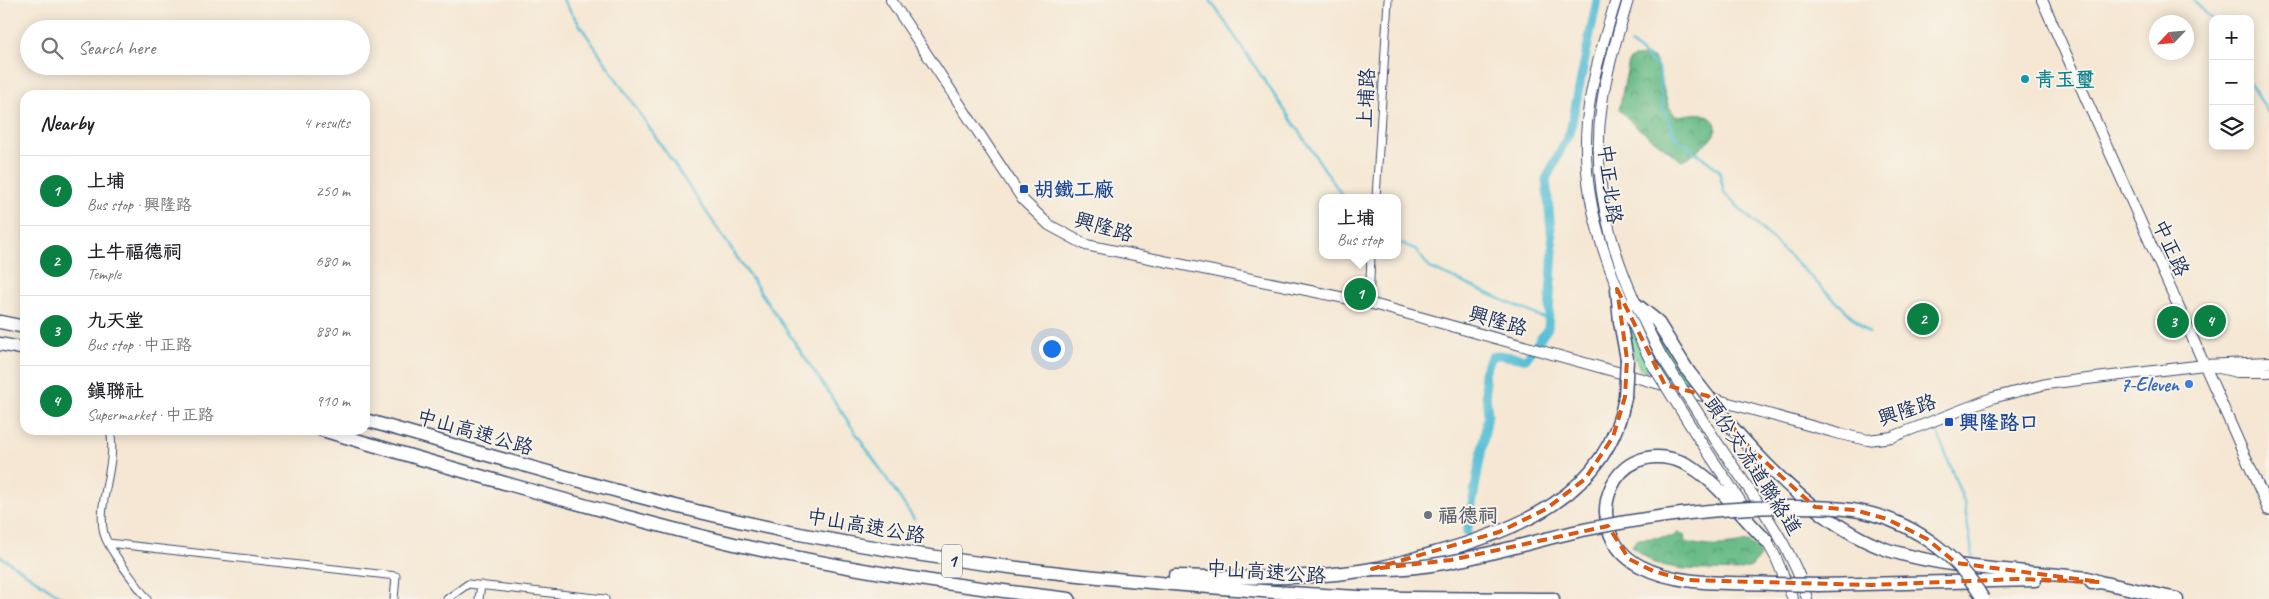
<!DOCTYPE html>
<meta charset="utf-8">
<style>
body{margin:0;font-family:Caveat,"LXGW WenKai TC",sans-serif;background:#f6f6f6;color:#202124}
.controls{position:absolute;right:15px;top:15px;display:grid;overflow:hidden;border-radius:10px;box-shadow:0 2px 12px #0003}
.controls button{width:45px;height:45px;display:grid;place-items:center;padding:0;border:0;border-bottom:1px solid #e0e0e0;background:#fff;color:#202124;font:25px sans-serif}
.compass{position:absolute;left:2149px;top:15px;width:45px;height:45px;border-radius:50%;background:#fff;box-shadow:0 2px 12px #0003;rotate:244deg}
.you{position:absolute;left:1051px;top:348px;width:18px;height:18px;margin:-12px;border:4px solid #fff;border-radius:50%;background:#1a73e8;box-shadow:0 0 0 8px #1a73e833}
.badge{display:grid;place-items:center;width:32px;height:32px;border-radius:50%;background:#0b8043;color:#fff;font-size:16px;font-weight:700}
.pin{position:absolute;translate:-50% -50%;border:2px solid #fff;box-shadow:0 1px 5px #0006}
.popup{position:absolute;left:1319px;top:194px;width:82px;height:65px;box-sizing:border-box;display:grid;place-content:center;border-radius:10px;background:#fff;filter:drop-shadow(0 1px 4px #0005);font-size:16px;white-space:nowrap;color:#757577}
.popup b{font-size:19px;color:#202124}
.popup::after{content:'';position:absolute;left:50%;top:100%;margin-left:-10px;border:10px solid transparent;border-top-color:#fff}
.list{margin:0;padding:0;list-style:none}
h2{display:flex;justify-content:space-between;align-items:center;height:65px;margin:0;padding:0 20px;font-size:21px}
h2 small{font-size:16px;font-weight:400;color:#757577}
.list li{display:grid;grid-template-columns:32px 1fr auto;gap:15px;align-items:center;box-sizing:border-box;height:70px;padding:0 20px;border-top:1px solid #e0e0e0}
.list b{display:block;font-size:19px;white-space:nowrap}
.list p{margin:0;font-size:16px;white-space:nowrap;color:#757577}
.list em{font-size:16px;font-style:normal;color:#757577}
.icon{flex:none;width:28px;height:28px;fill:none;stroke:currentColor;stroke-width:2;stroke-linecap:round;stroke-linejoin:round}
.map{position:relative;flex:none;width:2269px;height:599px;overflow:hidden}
.search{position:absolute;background:#fff;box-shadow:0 2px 12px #0003;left:20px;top:20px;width:350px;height:55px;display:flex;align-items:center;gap:12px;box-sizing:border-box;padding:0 18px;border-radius:28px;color:#757577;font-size:19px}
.panel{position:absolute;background:#fff;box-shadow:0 2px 12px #0003;left:20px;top:90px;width:350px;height:345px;border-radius:15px}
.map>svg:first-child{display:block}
.forest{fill:url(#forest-crowns);stroke:#427672}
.pitch{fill:#82dca1;stroke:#4e8680}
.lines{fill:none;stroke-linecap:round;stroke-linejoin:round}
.stream{stroke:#58bfd6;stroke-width:2.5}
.canal{stroke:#58bfd6;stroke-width:9}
.street-casing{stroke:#3c4b70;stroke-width:9}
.secondary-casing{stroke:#3c4b70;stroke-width:12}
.highway-casing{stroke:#3c4b70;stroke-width:15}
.street{stroke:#fff;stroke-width:7}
.secondary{stroke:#fff;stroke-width:10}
.highway{stroke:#fff;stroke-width:12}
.secondary-bridge-casing{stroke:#3c4b70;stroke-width:12;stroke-linecap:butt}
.highway-bridge-casing{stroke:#3c4b70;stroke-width:15;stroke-linecap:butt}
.secondary-bridge{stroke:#fff;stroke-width:10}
.highway-bridge{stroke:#fff;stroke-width:12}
.marked{fill:none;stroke:#de5710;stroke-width:4;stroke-dasharray:10 6;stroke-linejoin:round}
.culture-dot{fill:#0f9aa8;stroke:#f7f3e8;stroke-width:2}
.transit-dot{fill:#1a4fb4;stroke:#f7f3e8;stroke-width:2}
.shop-dot{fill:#3f7fe0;stroke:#f7f3e8;stroke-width:2}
.worship-dot{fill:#6b7280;stroke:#f7f3e8;stroke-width:2}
.labels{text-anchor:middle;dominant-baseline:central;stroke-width:4;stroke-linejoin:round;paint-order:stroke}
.shield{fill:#f7f3e8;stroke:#5d6a87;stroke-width:1}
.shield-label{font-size:19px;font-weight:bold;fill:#1b2f5e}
.culture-label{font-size:20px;font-weight:bold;fill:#0d838f;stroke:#f7f3e8;text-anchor:start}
.street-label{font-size:20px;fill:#1b2f5e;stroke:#f7f3e8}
.transit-label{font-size:20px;font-weight:bold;fill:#164399;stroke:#f7f3e8;text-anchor:start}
.shop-label{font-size:20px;font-weight:bold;fill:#366cbe;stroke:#f7f3e8;text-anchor:end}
.worship-label{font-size:20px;font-weight:bold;fill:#5b616d;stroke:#f7f3e8;text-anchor:start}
</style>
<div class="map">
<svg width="2269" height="599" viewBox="0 0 2269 599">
<defs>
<pattern id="forest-crowns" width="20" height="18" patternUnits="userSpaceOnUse" patternTransform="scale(1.25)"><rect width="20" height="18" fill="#69bc87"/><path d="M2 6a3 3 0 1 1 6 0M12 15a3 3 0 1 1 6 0" fill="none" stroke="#569972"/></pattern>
</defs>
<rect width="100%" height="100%" fill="#f7f3e8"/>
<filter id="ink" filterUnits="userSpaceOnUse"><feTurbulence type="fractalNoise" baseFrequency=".02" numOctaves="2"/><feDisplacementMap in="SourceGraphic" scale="10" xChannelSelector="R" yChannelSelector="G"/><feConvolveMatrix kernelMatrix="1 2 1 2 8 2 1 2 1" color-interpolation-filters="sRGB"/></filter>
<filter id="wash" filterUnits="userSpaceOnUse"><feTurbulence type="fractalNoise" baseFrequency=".0096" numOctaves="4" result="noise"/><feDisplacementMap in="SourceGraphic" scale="20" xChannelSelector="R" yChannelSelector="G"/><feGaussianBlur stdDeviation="1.12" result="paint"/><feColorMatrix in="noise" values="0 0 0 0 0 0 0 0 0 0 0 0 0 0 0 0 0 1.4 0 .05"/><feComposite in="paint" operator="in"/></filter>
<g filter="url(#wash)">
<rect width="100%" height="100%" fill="#f5e7d3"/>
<!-- forest -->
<path class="forest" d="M1648,56L1655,59L1668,105L1675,116C1683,116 1696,112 1703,114C1737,127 1695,153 1682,161L1634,125L1619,109L1629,61L1634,57Z
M1678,533L1684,535L1685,542C1710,548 1722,547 1748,542L1759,550L1760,557L1751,567L1738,571L1683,569L1655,564L1632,546L1637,539L1672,537Z"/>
<!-- pitch -->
<path class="pitch" d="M1615,310L1659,319L1703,386L1640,369Z"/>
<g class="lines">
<!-- stream -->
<path class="stream" d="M563,0L914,519
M1210,0L1344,198
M2194,0L2213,21
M1631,43L1659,68L1663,108L1675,136L1719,170L1724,193L1869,333
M2250,83L2269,114
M1398,242L1415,249L1430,268L1548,320
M1937,431L1964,502L1973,558
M0,556L64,599"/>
<!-- canal -->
<path class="canal" d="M1467,532L1488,415L1484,373L1491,357L1499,355L1526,359L1548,328L1553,250L1546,179L1570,132L1597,0"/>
</g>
</g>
<g filter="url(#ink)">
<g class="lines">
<defs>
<path id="street" d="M1376,198L1388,0
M1369,303L1371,255
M110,430C118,464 96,502 104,534C109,551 136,583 147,599
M108,543L396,576L394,599
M447,599L468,584L605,599
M479,599L481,585"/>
<path id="secondary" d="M891,0L1023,200L1049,225L1086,245L1369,303L1840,434L1868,440L1892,437L1992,398L2046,384L2204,365L2269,362
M1616,0C1604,40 1591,80 1587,122C1579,209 1615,288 1652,364
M1628,0C1618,34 1607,68 1602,103C1588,196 1619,276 1662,357
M2042,0L2269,510
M2215,367L2237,372H2269
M1709,430C1739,477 1794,546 1807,599
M1697,436L1749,514
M1764,536L1776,558L1793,599"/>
<path id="highway" d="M1617,289L1620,322L1627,359
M1633,302L1657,321L1688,371
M0,322L25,327
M0,344L25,349
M365,420C511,461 656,506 805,535C988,570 1174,587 1359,597C1424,599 1489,598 1553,599
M1731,426C1771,472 1828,530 1888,550C1951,570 2022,570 2088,578L2100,582
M322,430C448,467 574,504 701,536C821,566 945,585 1069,599
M1767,541C1742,518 1715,477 1684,463C1611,432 1575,531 1640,566C1680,587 1731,582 1775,584
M1175,576C1238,578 1310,580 1372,569C1392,566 1412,559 1431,554C1517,531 1608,495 1625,397
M2092,583L2100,582L2177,599
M1819,585L2035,580"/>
</defs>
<!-- street casing -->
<use href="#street" class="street-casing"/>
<!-- secondary casing -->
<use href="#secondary" class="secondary-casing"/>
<!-- highway casing -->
<use href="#highway" class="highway-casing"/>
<!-- street -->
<use href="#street" class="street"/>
<!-- secondary -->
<use href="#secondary" class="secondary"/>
<!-- highway -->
<use href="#highway" class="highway"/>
<defs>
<path id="secondary-bridge" d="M1662,357L1709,430
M1652,364L1697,436"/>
<path id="highway-bridge" d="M1688,371L1731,426
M1625,397L1627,359
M1372,569C1443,571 1515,545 1583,530C1652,516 1723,507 1793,507C1819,507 1846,507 1872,514C1918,526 1960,558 1983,599
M1775,584L1819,585"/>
</defs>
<!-- secondary-bridge casing -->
<use href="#secondary-bridge" class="secondary-bridge-casing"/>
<!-- highway-bridge casing -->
<use href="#highway-bridge" class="highway-bridge-casing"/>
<!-- secondary-bridge -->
<use href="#secondary-bridge" class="secondary-bridge"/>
<!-- highway-bridge -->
<use href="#highway-bridge" class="highway-bridge"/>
</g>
</g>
<!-- marked area -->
<path class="marked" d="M1617,289L1665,385L1708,396L1749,447L1815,507L1855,510L1887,519L1927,539L1956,563L2100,582L2018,579L1871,585L1685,580L1653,571L1629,559L1608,526L1451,560L1372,569L1499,532L1546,509L1585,479L1613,437L1625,397L1627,359Z"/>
<!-- markers -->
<circle class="culture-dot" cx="2025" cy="79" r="5"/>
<g class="transit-dot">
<rect x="1019" y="184" width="10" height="10" rx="2.5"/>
<rect x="1944" y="417" width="10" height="10" rx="2.5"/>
</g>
<circle class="shop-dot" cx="2189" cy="384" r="5"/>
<circle class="worship-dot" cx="1428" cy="515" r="5"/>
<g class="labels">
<!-- shield labels -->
<rect class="shield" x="942" y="544.5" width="20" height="33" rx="4"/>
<g class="shield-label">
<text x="952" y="561">1</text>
</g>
<!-- culture labels -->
<g class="culture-label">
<text x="2035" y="79">青玉璽</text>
</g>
<!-- street labels -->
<g class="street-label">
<text transform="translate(1366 98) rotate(-87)">上埔路</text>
<text transform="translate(1610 184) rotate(83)">中正北路</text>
<text transform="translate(1104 227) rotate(16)">興隆路</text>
<text transform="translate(2171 248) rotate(66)">中正路</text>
<text transform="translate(1498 321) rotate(16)">興隆路</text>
<text transform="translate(1907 410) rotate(-18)">興隆路</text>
<text transform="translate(475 432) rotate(16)">中山高速公路</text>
<text transform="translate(1753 466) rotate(57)">頭份交流道聯絡道</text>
<text transform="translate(866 526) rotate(10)">中山高速公路</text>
<text transform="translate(1266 572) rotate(4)">中山高速公路</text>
</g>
<!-- transit labels -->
<g class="transit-label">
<text x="1034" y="189">胡鐵工廠</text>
<text x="1959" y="422">興隆路口</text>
</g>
<!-- shop labels -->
<g class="shop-label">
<text x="2179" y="384">7-Eleven</text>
</g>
<!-- worship labels -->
<g class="worship-label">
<text x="1438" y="515">福德祠</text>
</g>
</g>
</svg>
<div class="controls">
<button>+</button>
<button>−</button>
<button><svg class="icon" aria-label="layers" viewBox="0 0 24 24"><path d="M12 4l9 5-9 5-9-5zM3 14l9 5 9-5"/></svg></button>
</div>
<svg class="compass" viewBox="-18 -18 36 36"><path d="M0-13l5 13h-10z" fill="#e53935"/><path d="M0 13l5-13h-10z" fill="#757577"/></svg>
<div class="you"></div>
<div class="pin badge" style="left:1360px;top:294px">1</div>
<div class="popup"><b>上埔</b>Bus stop</div>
<div class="pin badge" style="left:1923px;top:319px">2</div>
<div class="pin badge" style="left:2173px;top:322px">3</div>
<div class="pin badge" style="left:2210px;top:321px">4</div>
<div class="search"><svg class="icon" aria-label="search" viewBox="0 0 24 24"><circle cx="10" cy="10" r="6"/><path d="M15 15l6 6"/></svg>Search here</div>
<section class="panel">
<h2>Nearby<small>4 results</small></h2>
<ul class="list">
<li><span class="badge">1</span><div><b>上埔</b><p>Bus stop · 興隆路</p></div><em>250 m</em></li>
<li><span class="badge">2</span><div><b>土牛福德祠</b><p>Temple</p></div><em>680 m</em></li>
<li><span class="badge">3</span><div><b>九天堂</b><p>Bus stop · 中正路</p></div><em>880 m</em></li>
<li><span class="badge">4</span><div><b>鎮聯社</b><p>Supermarket · 中正路</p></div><em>910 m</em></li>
</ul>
</section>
</div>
